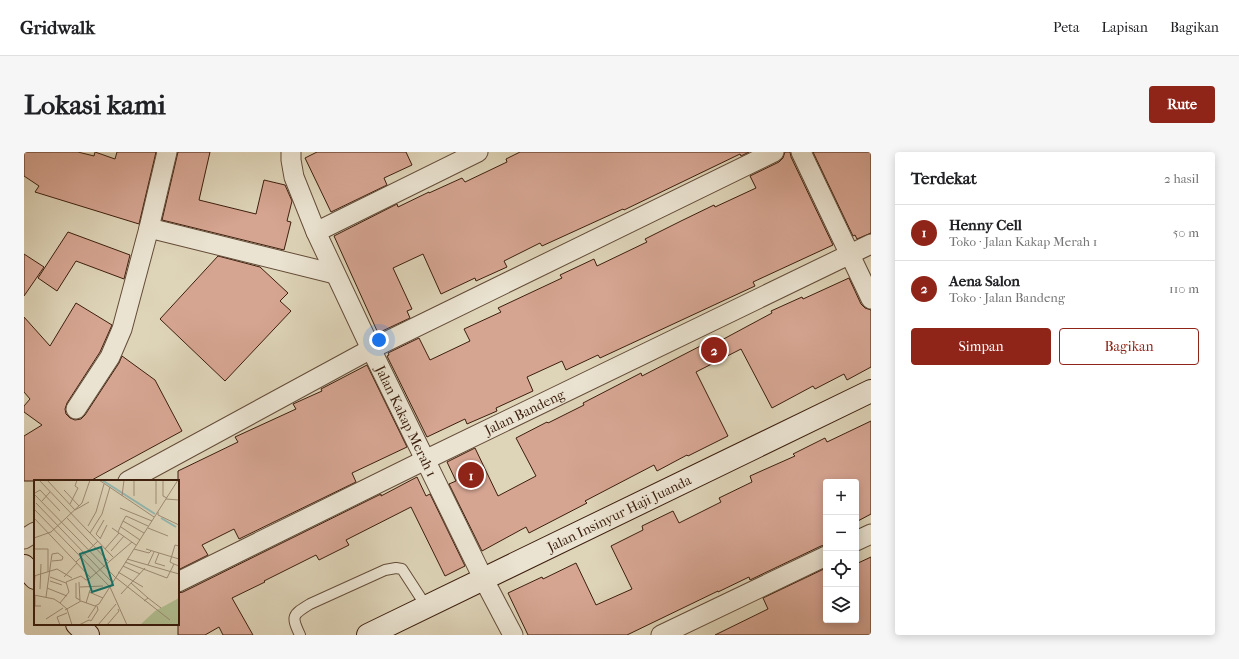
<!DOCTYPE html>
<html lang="id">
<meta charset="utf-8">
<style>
body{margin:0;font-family:"IM FELL French Canon",serif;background:#f6f6f6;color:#202124}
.controls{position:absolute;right:12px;bottom:12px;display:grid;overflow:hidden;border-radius:4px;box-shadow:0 2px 10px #0003}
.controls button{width:36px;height:36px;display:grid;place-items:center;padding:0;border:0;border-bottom:1px solid #e0e0e0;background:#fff;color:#202124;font:20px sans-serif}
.you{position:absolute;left:355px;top:188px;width:14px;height:14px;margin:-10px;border:3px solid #fff;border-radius:50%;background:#1a73e8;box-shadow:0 0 0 6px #1a73e833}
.badge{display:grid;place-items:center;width:26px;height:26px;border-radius:50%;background:#8f2418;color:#fff;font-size:13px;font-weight:700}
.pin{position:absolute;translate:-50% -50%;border:2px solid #fff;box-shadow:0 1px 4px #0006}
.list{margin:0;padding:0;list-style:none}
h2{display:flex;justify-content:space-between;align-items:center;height:52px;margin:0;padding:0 16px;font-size:17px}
h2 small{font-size:13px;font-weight:400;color:#757577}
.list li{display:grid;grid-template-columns:26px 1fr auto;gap:12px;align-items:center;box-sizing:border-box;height:56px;padding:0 16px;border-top:1px solid #e0e0e0}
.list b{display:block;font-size:15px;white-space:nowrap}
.list p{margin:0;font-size:13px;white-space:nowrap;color:#757577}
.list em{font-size:13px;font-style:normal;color:#757577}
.actions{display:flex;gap:8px;padding:12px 16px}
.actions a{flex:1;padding:9px 0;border:1px solid #8f2418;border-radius:4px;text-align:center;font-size:14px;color:#8f2418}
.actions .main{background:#8f2418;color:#fff}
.icon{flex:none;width:22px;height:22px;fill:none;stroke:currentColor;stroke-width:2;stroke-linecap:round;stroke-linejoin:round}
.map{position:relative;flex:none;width:847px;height:483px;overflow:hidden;border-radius:4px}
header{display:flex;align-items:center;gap:24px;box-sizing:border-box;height:56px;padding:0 20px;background:#fff;border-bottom:1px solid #e0e0e0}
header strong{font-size:19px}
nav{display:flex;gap:22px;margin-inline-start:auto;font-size:14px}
.intro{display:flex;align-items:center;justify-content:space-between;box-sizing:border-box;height:96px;padding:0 24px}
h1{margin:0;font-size:28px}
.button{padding:10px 18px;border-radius:4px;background:#8f2418;color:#fff;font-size:14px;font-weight:700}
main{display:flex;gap:24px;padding:0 24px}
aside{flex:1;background:#fff;border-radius:4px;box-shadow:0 2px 10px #0003}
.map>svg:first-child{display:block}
.building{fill:#d6a592;stroke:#3c1e0d}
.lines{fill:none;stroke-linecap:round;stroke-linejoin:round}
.lane-casing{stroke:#644c38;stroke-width:12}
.street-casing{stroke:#644c38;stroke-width:21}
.secondary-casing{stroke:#3c1e0d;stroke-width:24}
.lane{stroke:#eae3d1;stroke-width:10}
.street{stroke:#eae3d1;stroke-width:19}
.secondary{stroke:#eae3d1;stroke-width:22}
.labels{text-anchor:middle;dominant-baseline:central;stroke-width:3;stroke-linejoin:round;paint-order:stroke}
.street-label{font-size:14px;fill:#3c1e0d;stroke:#eae3d1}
.inset-river{fill:none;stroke:#93b8b1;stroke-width:2}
.inset-road{fill:none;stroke:#9d8b74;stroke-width:1}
.view{fill:#0f766e;fill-opacity:0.15;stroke:#0f766e;stroke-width:2}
.inset-edge{fill:none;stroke:#3c1e0d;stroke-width:2}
</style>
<header>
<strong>Gridwalk</strong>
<nav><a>Peta</a><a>Lapisan</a><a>Bagikan</a></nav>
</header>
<div class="intro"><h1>Lokasi kami</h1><a class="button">Rute</a></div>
<main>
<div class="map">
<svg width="847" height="483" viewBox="0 0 847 483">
<rect width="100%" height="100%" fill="#ded4b8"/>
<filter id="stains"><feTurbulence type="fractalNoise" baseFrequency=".005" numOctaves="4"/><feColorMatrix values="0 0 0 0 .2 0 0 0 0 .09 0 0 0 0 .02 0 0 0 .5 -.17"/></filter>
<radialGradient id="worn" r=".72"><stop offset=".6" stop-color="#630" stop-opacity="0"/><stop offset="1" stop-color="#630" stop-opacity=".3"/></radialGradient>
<!-- building -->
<path class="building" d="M0,0H54L70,4L71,0L91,7L93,0H132L115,72L11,40L15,34L0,24Z
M154,0H186L175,48L232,62L240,28L261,33L268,49L263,69L267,70L260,98L138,68Z
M293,0H382L388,13L360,26L363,33L307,60L281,6Z
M496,0H725L717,4L716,2L600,58L599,57L518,94L516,91L480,109L483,115L452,129L451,126L417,142L399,102L369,116L388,157L383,159L386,166L354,181L310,84L373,52L374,55L405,40V41L438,26L441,30L483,10L482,7Z
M761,0H766L767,5L809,93L729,130L731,134L576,206L574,203L542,218L538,209L503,225L509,239L472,256L473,259L443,272L441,267L403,285L363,204L365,203L364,201L395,186L406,208L446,189L440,177L477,160L474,156L538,126L536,123L570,107L573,114L623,90L621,87L657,69L690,53L691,55L732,36L726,24L755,10L759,6Z
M789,0H847V81L833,87L831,83L829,84Z
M44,80L106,103L100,127L52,109L33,139L14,126Z
M0,102L20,115L0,144Z
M194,104L236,115L264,141L256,149L267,159L201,229L136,167Z
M825,126L837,152L841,156L847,158V215L823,228L820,222L791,237L789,234L748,256L717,197L672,220L704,284L664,304L663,303L633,319L630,313L561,349L563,351L505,381L502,375L458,399L425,332L432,329L423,310L451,296L474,344L512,324L492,286L523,270L524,271L560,253L559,251L617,221L618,224L692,186L694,190L748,161L747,159L778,145L779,147Z
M52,151L88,173L76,200L43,251L41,257L42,262L46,266L51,268L57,267L61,263L95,211L98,204L131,228L158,279L66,329H0V284L18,273L0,260V254L6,247L0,240V165L26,194Z
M343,213L383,295L328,321L332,330L215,387L210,377L178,393L184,403L154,418V319L214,290L211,285L272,257L269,252L298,239L297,237Z
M847,269V362L832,370V330H802V393L797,394L726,428L725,425L694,440V439L603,483H504L484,441L518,425L519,427L552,411L572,453L608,437L587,394L619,378L618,374L649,359L655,371L697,350L695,346L728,330L726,324L771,304L769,302L801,286L803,290Z
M393,325L402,344L406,342L441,414L421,424L387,355L322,388L325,393L295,408L292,403L240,429L241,430L208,446L229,483H199L195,475L181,483H154V441L159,440L357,342V344Z
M847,405V483H691L744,457L739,446L802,416V468H832V412Z"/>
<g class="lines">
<defs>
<path id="lane" d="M276,483C267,464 268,463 286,452L361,418L372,416L378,417L402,454"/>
<g id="street">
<path id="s1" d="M267,0V8L270,25L292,80L347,197L459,426L489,483"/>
<path d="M777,0L847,147"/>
<path d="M125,76L311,122"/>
<path d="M292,80L454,0"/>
<path d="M52,257L86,205L98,177L125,76L143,0"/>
<path d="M104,329L347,197L750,0"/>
<path d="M0,387L11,380"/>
<path d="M832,389L847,382"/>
<path id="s2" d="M154,430L401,308L847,92"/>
<path d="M637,483L802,404"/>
</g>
<g id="secondary">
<path d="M0,414L11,426"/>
<path d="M53,472L64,483"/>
<path id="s3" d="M344,483L847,239"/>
</g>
</defs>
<!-- lane casing -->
<use href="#lane" class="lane-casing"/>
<!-- street casing -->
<use href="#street" class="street-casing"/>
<!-- secondary casing -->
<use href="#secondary" class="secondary-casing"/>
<!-- lane -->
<use href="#lane" class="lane"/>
<!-- street -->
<use href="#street" class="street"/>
<!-- secondary -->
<use href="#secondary" class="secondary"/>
</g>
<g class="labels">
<!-- street labels -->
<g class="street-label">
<text stroke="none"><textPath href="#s2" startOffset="386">Jalan Bandeng</textPath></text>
<text stroke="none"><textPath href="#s1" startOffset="294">Jalan Kakap Merah 1</textPath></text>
<text stroke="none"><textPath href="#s3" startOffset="279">Jalan Insinyur Haji Juanda</textPath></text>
</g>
</g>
<!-- overview -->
<g transform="translate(10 328)">
<rect width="145" height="145" fill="#ded4b8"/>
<path d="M145,118V145H106L121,131Z" fill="#b0bd8f"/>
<path class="inset-river" d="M68,0L121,34M127,38L142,47"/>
<path class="inset-road" d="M5,0L79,77M13,0L41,30M65,0L120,37M100,0V16M122,0V24M129,0V16L133,18M30,10L45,26M1,13L6,10L26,31M0,14L81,97M88,16L90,0M132,19L145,20M8,21L16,12M2,23L78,102M36,24L44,8L41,6L43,0M86,28L118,41M0,29L76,107L93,145M41,30L55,22M124,32V35L145,45M0,38L57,98M33,38L74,81M89,41L92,36L114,46M54,46L62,32L70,4M87,47L106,60M78,48L102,65M114,48L134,56M84,52L89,41L110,53M56,53L68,34L76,7M0,58L17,52L48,23L56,0M66,58L62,54L70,40M66,59L73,45M0,69H14V92M71,69L85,53M100,69L115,73L117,71M112,69L145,79M77,71L90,56M125,73L121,83L131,86M93,79L145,94M42,82L64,61M91,82L133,98L140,84L145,86M140,84L136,82L141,65L145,66M114,85L120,72M89,86L106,94M84,92L109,107M0,96L23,89L38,98M16,97L32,103M30,97L43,83M81,97L136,140M16,101L28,105M45,102L46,121M42,103V118L46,120M97,103L114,118M46,107L69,106M0,108L1,96M13,108L33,116M6,109L7,84M55,112L69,118M87,114L111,88M0,115L20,119L26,123L33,129L38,145M1,115V126H7M12,117L18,74L24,73L29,77L28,80L18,81M110,121L114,118L127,128M26,123L35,112L32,102L47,96L52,100L55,99L98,62M52,123L56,110M31,130L47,121L61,126L65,124L144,0M54,138L62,126M12,139L29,128M26,145L23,137L33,133M45,145L55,140L57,141L64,130L63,126M64,145L82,124M73,145L85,131L84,129"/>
<path class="view" d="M67,67L79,105L58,112L46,74Z"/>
<rect width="145" height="145" class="inset-edge"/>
</g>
<rect width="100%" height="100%" filter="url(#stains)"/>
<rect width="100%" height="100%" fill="url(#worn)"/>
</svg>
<div class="controls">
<button>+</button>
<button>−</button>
<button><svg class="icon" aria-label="locate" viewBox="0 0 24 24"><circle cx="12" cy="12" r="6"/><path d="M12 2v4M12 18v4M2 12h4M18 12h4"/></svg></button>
<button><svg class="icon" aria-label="layers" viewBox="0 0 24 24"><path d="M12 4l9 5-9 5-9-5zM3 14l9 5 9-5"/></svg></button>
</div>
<div class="you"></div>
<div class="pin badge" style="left:447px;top:323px">1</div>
<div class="pin badge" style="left:690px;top:198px">2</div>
</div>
<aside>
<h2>Terdekat<small>2 hasil</small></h2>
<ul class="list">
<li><span class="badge">1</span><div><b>Henny Cell</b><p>Toko · Jalan Kakap Merah 1</p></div><em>50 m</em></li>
<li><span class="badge">2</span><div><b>Aena Salon</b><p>Toko · Jalan Bandeng</p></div><em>110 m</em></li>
</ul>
<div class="actions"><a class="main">Simpan</a><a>Bagikan</a></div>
</aside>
</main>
